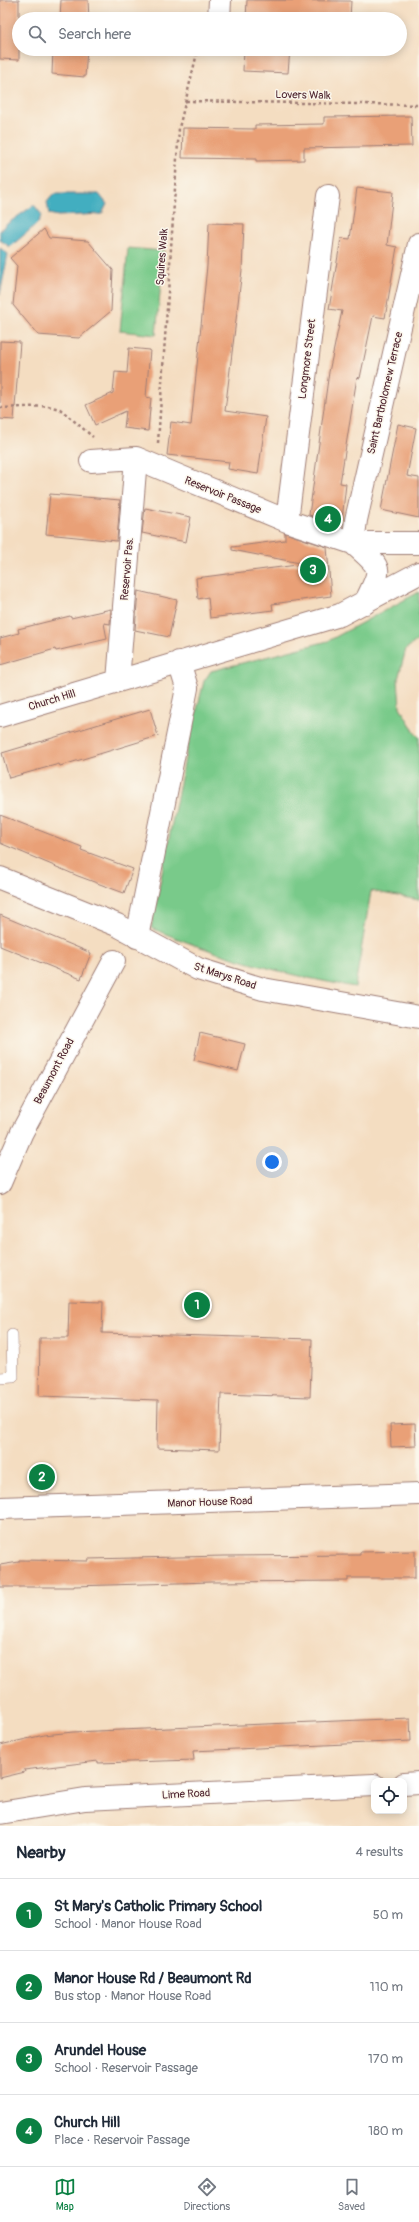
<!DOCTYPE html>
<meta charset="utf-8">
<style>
body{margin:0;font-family:Pangolin,sans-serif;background:#f2f2f3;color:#1f2937}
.controls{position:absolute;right:12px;bottom:12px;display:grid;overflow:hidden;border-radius:8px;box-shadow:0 2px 10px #0003}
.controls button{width:36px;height:36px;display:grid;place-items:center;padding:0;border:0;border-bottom:1px solid #e0e1e3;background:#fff;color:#1f2937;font:20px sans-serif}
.you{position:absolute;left:272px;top:1162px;width:14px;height:14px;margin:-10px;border:3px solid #fff;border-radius:50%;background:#1a73e8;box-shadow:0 0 0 6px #1a73e833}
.badge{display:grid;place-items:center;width:26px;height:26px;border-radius:50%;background:#0b8043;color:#fff;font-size:13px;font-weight:700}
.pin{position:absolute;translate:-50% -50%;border:2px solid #fff;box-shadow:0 1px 4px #0006}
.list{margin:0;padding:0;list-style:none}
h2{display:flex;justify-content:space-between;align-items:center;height:52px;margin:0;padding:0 16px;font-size:17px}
h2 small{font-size:13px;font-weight:400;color:#747a83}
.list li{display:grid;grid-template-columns:26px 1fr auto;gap:12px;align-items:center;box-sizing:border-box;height:72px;padding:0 16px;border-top:1px solid #e0e1e3}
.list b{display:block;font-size:15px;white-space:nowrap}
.list p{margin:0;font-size:13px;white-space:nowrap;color:#747a83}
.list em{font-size:13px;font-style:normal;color:#747a83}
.icon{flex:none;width:22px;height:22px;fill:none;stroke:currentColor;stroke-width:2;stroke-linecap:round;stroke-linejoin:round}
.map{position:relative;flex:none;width:419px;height:1826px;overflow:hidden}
.search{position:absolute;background:#fff;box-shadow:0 2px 10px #0003;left:12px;right:12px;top:12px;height:44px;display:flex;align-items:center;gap:10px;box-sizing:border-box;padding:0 14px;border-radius:22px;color:#747a83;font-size:15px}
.sheet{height:340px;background:#fff}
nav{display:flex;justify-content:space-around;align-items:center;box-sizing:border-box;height:56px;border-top:1px solid #e0e1e3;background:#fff;font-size:11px;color:#747a83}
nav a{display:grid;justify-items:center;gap:2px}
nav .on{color:#0b8043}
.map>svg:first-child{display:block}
.green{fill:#79ca8a;stroke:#62745a}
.water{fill:#42aec0;stroke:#466676}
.building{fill:#e9a077}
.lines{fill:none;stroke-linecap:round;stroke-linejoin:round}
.lane-casing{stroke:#9f7e76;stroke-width:12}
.street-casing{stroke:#9f7e76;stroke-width:24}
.secondary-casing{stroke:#9f7e76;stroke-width:24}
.path{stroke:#9f7e76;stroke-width:2.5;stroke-dasharray:3 3;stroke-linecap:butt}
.lane{stroke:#fff;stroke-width:11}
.street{stroke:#fff;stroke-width:22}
.secondary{stroke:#fff;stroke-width:22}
.labels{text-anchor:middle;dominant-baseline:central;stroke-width:3;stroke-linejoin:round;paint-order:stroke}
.street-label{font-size:11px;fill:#4a1f2b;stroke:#fbf7ec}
</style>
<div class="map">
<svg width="419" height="1826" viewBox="0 0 419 1826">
<rect width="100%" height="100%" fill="#fbf7ec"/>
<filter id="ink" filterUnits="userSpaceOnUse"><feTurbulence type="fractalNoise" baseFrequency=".025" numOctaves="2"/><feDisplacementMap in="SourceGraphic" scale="8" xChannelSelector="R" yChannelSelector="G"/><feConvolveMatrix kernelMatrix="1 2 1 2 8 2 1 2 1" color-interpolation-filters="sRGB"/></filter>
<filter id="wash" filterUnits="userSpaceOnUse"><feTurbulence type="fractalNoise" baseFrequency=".012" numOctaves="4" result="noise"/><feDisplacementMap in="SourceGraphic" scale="16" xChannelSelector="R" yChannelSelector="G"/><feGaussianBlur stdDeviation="0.9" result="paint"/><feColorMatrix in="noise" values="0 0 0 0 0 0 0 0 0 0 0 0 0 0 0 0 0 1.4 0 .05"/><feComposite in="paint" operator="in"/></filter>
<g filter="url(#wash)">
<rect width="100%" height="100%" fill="#f4ddc1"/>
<!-- green -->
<path class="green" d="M128,248L164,251L156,335L120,331Z
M419,592V639L406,649L398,679L400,707L415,733L419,737V900L371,891L355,987C284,975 218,956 151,928L185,758L204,681L211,671L328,641Z"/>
<!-- water -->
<path class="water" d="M54,194H99L107,204L102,214L58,216L49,214L47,202Z
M34,205L42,215L37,224L10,247L0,240V231L4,226Z
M0,248L8,254L0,295Z"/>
<g id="blocks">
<!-- building -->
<path class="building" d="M0,0H19V60L0,59Z
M61,0H88L89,19H60Z
M247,0L351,1L350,19H246Z
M53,49H87L85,77L52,74Z
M244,49H290L288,73L243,71Z
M411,116L412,146L304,148V160L256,161V159L182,158L183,128L255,129V125L324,124V117Z
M357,188L393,192L387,245L397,247L385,318L373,316L360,378L357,377L340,483L346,484L342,520L324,518V520L309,515L329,372L342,311L329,309L341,238L350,239Z
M209,223L244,224L242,270L225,411L266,417L258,474L228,469L229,462L167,455L171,422L191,425L207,266Z
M44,229L49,238L88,241L113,270L111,311L79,338L38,335L13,305L17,266L10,258Z
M0,341L20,342L14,420L0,419Z
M129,348L150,350L146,397L151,398L148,431L124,428L126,411L95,425L86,405L113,393L115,372L127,373Z
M398,424L416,428L407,476L419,478V518L381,510Z
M50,494L120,500L117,541L46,534Z
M145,508L191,517L186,542L142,533Z
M285,533L327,547L331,596L272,604L273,610L210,618L208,597L198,599L196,578L305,564L232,550V547L285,540Z
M138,591L177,600L169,637L135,630Z
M111,609L110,624L104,623L107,639L56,651L55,649L0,665V638L19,633L18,629L70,616L71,618Z
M150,709L158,736L60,766L59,764L9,778L2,753Z
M0,815L82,847L81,850L133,869L124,893L78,876L0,843Z
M0,915L91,953L81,979L0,946Z
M200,1033L245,1044L238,1071L194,1060Z
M69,1301L103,1302L102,1333L312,1339L310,1397L221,1394L219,1450L157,1448L158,1400L39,1396L40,1338H68Z
M415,1424L416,1446L391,1447L390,1425Z
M415,1551V1578H348V1581L211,1582L74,1586V1587H0V1565L19,1562V1560L88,1561V1559L224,1556L360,1555V1552Z
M410,1718L411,1741L193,1751L194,1760L98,1763V1761L24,1770L25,1772L0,1778V1745L44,1735L73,1732Z"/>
</g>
</g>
<g filter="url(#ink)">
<use href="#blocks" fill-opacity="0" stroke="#9f7e76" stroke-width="1"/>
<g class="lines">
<defs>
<path id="lane" d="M0,1378L13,1377L12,1335"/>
<path id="street" d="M219,19L220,0
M91,461L136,458L287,521L353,543H419
M287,521L328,196
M353,543L356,520L419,244
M353,543C383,570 383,566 365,603
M118,681L136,458
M0,716L340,615L419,573
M0,878L117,925L198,969L263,989L419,1017
M137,937L187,688L179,662
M0,1183L22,1132L114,961
M404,1784L419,1783
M0,1813L85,1799L374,1785"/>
<path id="secondary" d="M0,1508L419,1494"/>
</defs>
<!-- lane casing -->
<use href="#lane" class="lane-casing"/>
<!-- street casing -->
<use href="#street" class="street-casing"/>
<!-- secondary casing -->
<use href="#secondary" class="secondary-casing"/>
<!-- path -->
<path class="path" d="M186,101L419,105
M0,408L48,406L60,409L93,437
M158,443L179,128L198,49"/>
<!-- lane -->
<use href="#lane" class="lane"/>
<!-- street -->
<use href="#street" class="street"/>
<!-- secondary -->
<use href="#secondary" class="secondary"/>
</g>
</g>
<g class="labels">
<!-- street labels -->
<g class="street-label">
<text transform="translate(303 95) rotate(1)">Lovers Walk</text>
<text transform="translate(162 257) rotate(-86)">Squires Walk</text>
<text transform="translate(307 359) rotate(-83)">Longmore Street</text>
<text transform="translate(385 393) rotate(-77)">Saint Bartholomew Terrace</text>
<text transform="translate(223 495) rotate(22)">Reservoir Passage</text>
<text transform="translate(127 569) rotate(-85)">Reservoir Pas.</text>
<text transform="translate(52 700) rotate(-17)">Church Hill</text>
<text transform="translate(225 976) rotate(18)">St Marys Road</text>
<text transform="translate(54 1071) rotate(-62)">Beaumont Road</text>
<text transform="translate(210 1502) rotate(-2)">Manor House Road</text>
<text transform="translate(186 1794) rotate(-3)">Lime Road</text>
</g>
</g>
</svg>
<div class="controls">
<button><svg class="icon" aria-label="locate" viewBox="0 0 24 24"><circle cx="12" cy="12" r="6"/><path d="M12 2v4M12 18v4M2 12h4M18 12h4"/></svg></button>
</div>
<div class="you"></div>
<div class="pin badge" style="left:197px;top:1305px">1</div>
<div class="pin badge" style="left:42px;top:1477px">2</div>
<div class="pin badge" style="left:313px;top:570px">3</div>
<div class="pin badge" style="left:328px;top:519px">4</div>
<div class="search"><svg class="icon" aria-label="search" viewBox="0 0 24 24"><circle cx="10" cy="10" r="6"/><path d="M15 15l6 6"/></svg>Search here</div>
</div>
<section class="sheet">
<h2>Nearby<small>4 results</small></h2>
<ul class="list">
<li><span class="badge">1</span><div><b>St Mary's Catholic Primary School</b><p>School · Manor House Road</p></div><em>50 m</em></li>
<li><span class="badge">2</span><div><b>Manor House Rd / Beaumont Rd</b><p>Bus stop · Manor House Road</p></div><em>110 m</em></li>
<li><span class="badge">3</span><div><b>Arundel House</b><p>School · Reservoir Passage</p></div><em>170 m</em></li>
<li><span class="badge">4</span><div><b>Church Hill</b><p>Place · Reservoir Passage</p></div><em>180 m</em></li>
</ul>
</section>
<nav>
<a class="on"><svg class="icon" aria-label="map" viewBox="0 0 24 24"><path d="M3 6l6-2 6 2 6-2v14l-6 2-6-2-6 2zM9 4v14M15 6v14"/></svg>Map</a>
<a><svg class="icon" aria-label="directions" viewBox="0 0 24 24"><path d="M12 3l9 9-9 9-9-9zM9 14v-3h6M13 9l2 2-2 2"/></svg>Directions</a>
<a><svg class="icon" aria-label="saved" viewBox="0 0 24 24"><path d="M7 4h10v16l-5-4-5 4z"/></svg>Saved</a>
</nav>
